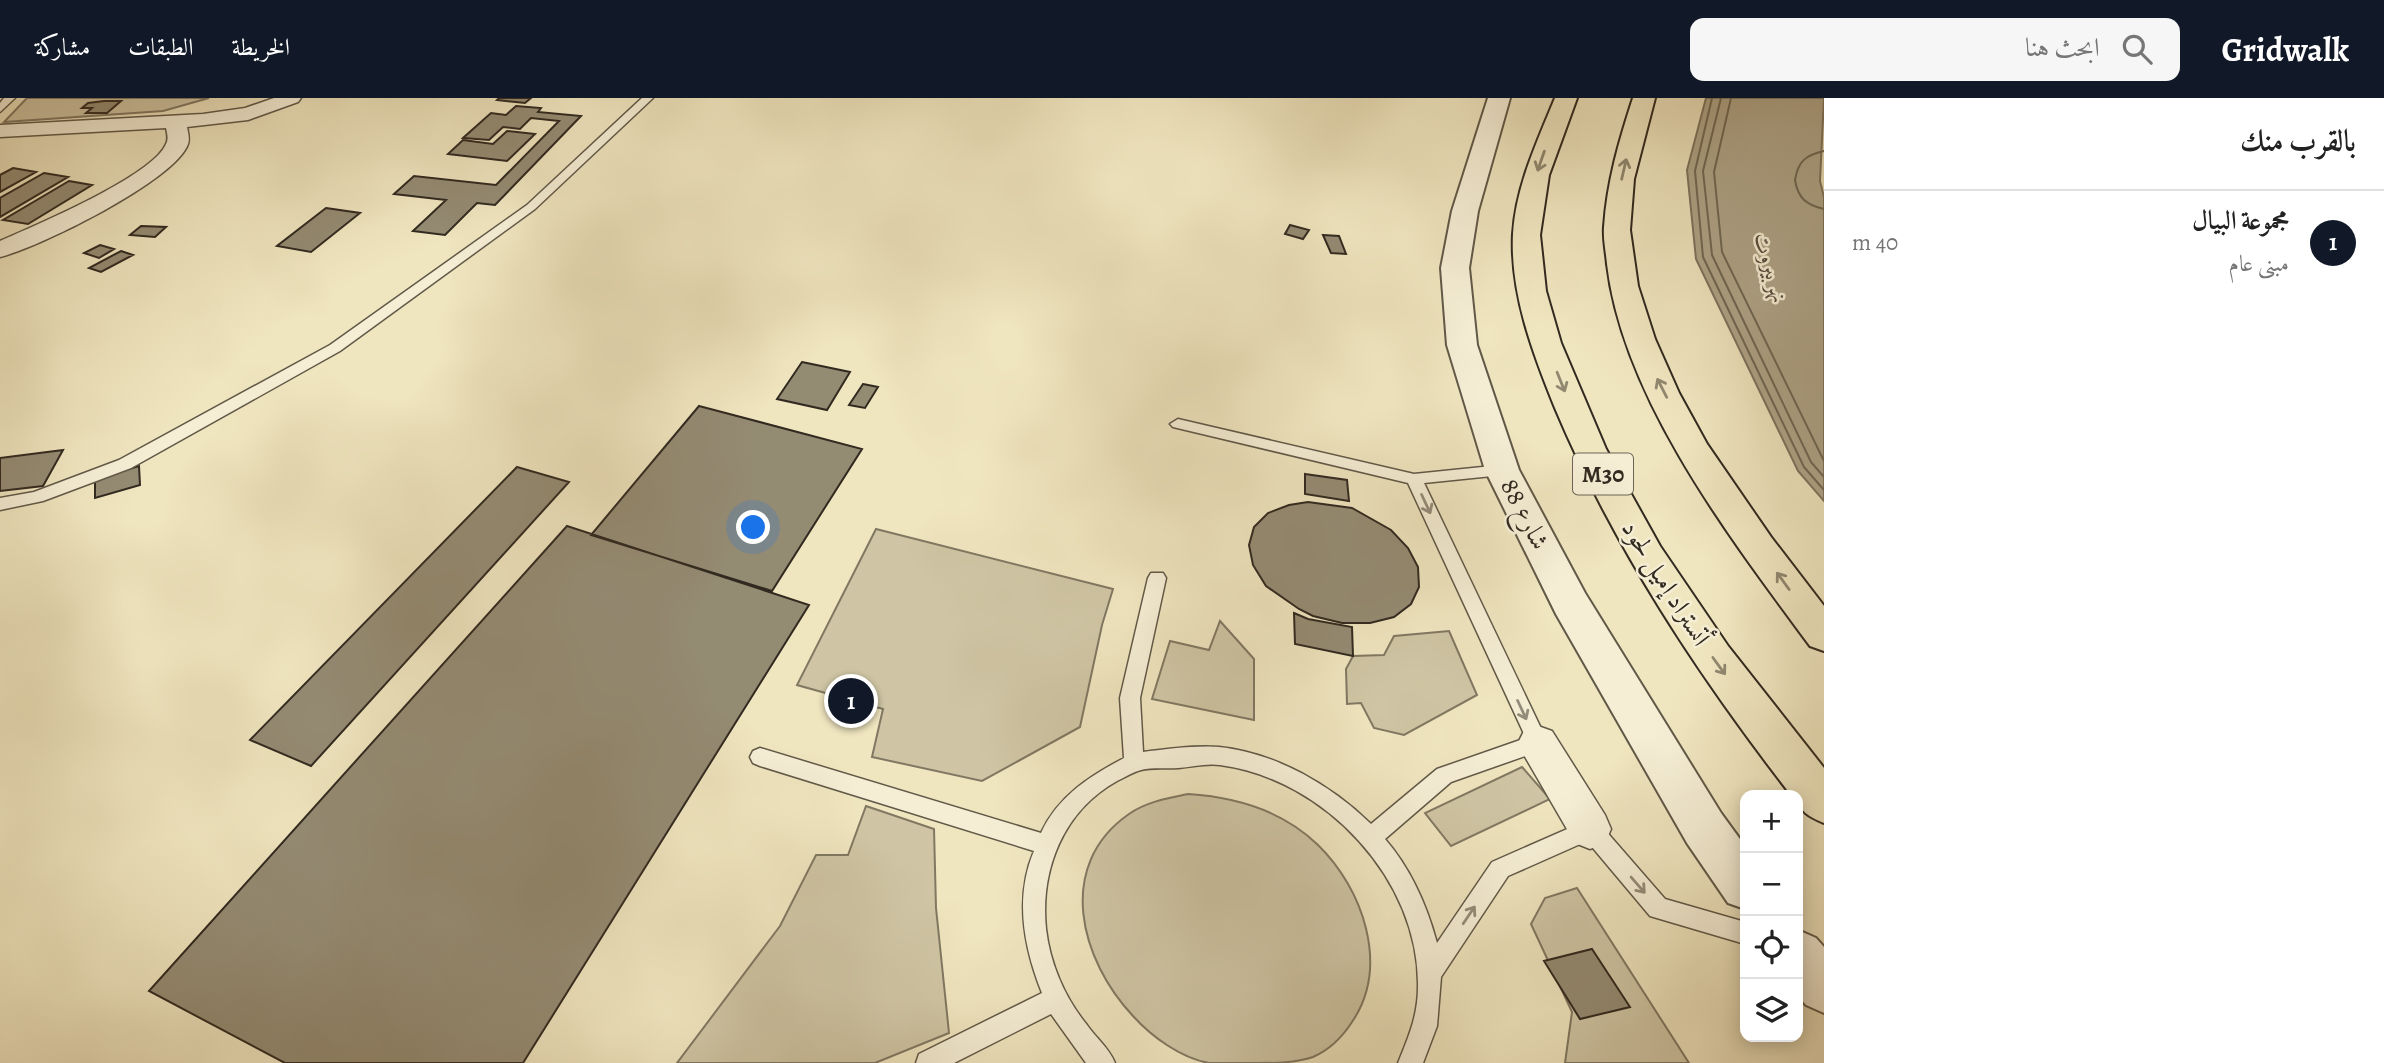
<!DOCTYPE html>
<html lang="ar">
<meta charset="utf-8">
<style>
body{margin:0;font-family:Alegreya,Amiri,serif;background:#f6f6f6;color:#222;direction:rtl}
.controls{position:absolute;right:21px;bottom:21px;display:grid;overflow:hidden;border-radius:14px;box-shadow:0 4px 18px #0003}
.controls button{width:63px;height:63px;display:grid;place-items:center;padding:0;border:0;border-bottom:2px solid #e0e0e0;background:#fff;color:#222;font:35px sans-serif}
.you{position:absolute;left:754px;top:430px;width:24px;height:24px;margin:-18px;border:5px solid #fff;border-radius:50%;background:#1a73e8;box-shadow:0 0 0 10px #1a73e833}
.badge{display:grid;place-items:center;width:46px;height:46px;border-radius:50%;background:#111827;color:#fff;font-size:23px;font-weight:700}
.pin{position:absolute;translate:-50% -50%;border:4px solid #fff;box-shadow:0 2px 7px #0006}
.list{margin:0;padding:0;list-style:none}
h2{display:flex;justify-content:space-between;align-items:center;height:91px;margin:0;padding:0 28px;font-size:30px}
h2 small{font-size:23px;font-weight:400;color:#767676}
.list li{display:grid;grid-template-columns:46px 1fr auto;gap:21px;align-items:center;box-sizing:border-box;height:105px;padding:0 28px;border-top:2px solid #e0e0e0}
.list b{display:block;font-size:26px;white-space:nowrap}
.list p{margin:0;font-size:23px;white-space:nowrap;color:#767676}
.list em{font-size:23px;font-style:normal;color:#767676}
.icon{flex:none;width:38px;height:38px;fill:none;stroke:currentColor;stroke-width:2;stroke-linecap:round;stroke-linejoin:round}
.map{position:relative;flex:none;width:1824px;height:965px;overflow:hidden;direction:ltr}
header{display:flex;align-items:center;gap:42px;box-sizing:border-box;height:98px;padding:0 35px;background:#111827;color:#fff}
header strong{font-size:33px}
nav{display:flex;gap:38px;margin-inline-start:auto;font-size:24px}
.search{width:490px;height:63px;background:#f6f6f6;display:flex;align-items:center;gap:18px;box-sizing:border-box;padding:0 24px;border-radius:14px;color:#767676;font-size:26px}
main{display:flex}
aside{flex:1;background:#fff}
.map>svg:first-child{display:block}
.green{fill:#cfc5a4;stroke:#807862;stroke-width:2}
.water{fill:#afa589;stroke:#7d745f;stroke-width:2}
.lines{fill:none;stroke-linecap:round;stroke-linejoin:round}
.shore{stroke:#706854;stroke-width:2}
.building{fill:#948b73;stroke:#322a20;stroke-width:2}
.service-casing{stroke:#615948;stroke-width:3}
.minor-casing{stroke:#615948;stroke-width:3}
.tertiary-casing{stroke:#615948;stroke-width:4}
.motorway-casing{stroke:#322a20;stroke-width:4}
.service{fill:#f5eed5;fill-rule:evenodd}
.minor{fill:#f5eed5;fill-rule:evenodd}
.tertiary{fill:#f5eed5;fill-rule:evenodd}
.motorway{fill:#efe5bf;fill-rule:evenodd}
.oneway{stroke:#908870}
.oneway2{stroke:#948c7a}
.labels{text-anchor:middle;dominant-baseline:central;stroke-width:5;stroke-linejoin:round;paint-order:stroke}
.far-water-label{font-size:23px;font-style:italic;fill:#584f40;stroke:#f5eed5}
.shield{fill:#f5eed5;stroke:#6c6556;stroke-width:2}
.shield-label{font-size:24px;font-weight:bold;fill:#322a20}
.street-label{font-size:26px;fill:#322a20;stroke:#f5eed5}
</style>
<header>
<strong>Gridwalk</strong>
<div class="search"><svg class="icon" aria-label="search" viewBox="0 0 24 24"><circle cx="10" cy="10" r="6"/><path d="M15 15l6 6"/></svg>ابحث هنا</div>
<nav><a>الخريطة</a><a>الطبقات</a><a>مشاركة</a></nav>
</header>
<main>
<aside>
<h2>بالقرب منك<small></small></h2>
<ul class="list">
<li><span class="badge">1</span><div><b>مجموعة البيال</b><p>مبنى عام</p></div><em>40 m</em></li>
</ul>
</aside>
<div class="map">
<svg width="1824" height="965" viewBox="0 0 1824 965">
<rect width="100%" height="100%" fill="#efe5bf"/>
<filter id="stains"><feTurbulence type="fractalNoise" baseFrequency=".00286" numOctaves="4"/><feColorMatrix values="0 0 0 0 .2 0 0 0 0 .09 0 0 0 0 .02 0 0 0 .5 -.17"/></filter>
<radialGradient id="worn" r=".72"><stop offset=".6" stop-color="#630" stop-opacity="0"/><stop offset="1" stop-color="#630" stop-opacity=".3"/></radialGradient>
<!-- green -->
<path class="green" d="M27,0H209L163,13L4,24Z
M876,431L1113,491L1102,527L1080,629L982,683L872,659L883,611L797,587Z
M1220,523L1254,561V622L1152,601L1170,543L1209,552Z
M1449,533L1477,597L1404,637L1374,630L1361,605L1347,606L1346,571L1353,558L1384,557L1394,538Z
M1522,669L1550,701L1451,748L1425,715Z
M1188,696C1236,699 1282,712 1318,747C1363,791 1390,868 1352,924C1343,938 1329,952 1313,959C1295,965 1276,965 1256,965C1241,965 1223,965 1209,965C1181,960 1152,939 1133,918C1081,863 1054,768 1129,716C1146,704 1168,700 1188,696Z
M866,708L934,731L936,810L949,935L875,965H677L780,828L816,757H848Z
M1577,790L1689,965H1565L1572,914L1531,826L1545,800Z"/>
<!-- water -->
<path class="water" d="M1706,0H1824L1820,83L1824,99V403L1798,373L1696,161L1687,72Z"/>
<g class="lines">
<!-- shore -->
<path class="shore" d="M1712,0L1695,73L1703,159L1804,369L1824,392
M1721,0L1703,73L1712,157L1811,364L1824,379
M1731,0L1714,74L1722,154L1824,363
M1824,53C1806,57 1798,63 1795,82C1798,100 1806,107 1824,111"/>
</g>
<!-- building -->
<path class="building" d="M499,0H531L525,5L497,2Z
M104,3H121L107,15H86L92,10H82L88,5Z
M516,8L541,10L538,14L581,18L495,107L477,105L445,137L413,133L446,102L394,96L414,78L496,87L559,23L531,20L520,31L503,29L489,42L463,40L491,15L506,17Z
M507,33L535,36L507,63L448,56L463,42L493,46Z
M13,70L36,74L0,94V77Z
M44,75L68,79L0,119V100Z
M69,83L92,87L28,126L3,122Z
M326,110L360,115L311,154L277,148Z
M1290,127L1309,132L1303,141L1285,136Z
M141,128L166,129L155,139L130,137Z
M1323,137L1339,138L1346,156L1331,155Z
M100,147L114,151L99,160L84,155Z
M121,153L133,157L101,174L89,170Z
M802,264L850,274L827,312L777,301Z
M863,286L878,289L865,310L849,307Z
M699,308L862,351L772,493L591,437Z
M63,352L43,388L0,393V360Z
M139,368L140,387L95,400V381Z
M517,369L569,384L311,668L250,642Z
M1305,376L1347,382L1349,403L1305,396Z
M1308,404L1352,410L1391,432L1408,450L1418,469L1419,489L1411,506L1394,519L1370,525H1342L1313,518L1299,511L1266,488L1253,467L1249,447L1254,429L1268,415L1289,407Z
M567,428L809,507L523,965H285L149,893Z
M1294,515L1308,521L1352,529L1353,558L1295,546Z
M1592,851L1630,909L1580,921L1544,863Z"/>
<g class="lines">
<defs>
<path id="service" d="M4,0H15L0,14V5Z
M642,0H653L535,111L340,253L131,370L43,403L0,412V400L34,394L119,362L330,247L527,107Z
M1178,321L1414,376L1502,367L1510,372L1502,377L1424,385L1548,645L1545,651L1451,684L1385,741C1411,771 1427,808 1437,845L1492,764L1590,721L1598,724L1665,801L1745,824V846L1650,818L1587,743L1508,778L1441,879L1437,928L1423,965H1398C1408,940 1418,918 1418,889C1420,782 1325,681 1220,667C1206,665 1192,669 1178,670C1166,671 1153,669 1141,672C1133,674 1125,679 1117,683C1063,713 1040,772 1046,831C1050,866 1065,900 1087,927C1096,940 1109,950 1115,965H1086L1051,916L954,965H916L919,956L1042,895C1024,850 1014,800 1034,753L760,668L753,665L750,659L753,653L760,650L1041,735C1058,698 1090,678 1124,660L1120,600L1148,480L1151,475H1163L1166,480L1140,600L1143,654C1164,651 1199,647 1219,649C1276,655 1331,687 1371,726L1437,671L1526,640L1408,385L1173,329L1170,326Z"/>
<path id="minor" d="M274,0H301L298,4L248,22L187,29C188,35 190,40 188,46C176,82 38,150 0,159V143C34,128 153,78 166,46C169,41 167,35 166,30L0,39V27L203,16L245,10Z
M1538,628L1552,633L1605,717L1611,731L1605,745L1590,751L1575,745L1524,657L1518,645L1524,633Z"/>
<path id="tertiary" d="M1488,0H1510L1478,113L1469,170L1477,247L1519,372L1585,495L1721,715L1745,748V811L1728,805L1687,745L1556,516L1485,372L1447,247L1441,170L1452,113Z
M1798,832L1816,840L1824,849V915L1806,907L1798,898Z"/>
<path id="motorway" d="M1555,0H1577L1549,77L1540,137L1546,193L1561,245L1606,351L1660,448L1728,548L1824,670V725C1810,719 1798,714 1798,697H1791C1698,577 1614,450 1555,310C1533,256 1510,195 1513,136C1516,88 1537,44 1555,0Z
M1633,0H1655L1634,81L1630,132L1638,188L1655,241L1679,295L1707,346L1771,439L1824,508V553L1810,548C1731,441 1623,301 1607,166C1606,154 1603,141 1604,129C1607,84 1619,43 1633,0Z"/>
</defs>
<!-- service casing -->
<use href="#service" class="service-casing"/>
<!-- minor casing -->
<use href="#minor" class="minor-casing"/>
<!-- tertiary casing -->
<use href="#tertiary" class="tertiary-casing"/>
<!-- motorway casing -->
<use href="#motorway" class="motorway-casing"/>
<!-- service -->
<use href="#service" class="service"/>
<!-- minor -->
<use href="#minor" class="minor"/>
<!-- tertiary -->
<use href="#tertiary" class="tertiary"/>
<!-- motorway -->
<use href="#motorway" class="motorway"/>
</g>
<!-- one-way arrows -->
<defs><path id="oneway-shaft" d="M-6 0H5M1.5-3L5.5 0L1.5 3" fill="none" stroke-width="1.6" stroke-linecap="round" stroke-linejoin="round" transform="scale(1.75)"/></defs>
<g class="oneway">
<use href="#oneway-shaft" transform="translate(1541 63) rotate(109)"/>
<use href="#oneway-shaft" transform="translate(1624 71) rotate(-77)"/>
<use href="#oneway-shaft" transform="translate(1561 284) rotate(68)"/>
<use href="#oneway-shaft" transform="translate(1662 290) rotate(-117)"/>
<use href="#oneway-shaft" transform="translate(1783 483) rotate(-126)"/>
<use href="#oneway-shaft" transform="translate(1719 568) rotate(54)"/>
</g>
<g class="oneway2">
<use href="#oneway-shaft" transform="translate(1426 406) rotate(65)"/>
<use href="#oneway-shaft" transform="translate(1522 612) rotate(65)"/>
<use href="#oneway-shaft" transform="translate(1638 787) rotate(49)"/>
<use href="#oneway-shaft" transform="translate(1469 817) rotate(-56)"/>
</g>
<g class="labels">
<!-- far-water labels -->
<g class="far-water-label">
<text transform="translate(1771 170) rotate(74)">نهر بيروت</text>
</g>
<!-- shield labels -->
<rect class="shield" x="1573" y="355.5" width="60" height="41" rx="5"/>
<g class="shield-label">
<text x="1603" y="376">M30</text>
</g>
<!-- street labels -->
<g class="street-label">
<text transform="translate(1525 416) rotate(63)">شارع 88</text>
<text transform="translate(1666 485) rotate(58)">أتستراد إميل لحود</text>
</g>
</g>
<rect width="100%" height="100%" filter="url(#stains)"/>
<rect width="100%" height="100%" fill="url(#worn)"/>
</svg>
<div class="controls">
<button>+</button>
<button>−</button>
<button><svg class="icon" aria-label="locate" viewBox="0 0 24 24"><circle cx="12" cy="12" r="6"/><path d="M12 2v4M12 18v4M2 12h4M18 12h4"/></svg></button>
<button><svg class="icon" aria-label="layers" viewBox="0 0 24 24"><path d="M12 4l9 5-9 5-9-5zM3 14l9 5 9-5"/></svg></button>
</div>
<div class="you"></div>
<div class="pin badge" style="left:851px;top:603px">1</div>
</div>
</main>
